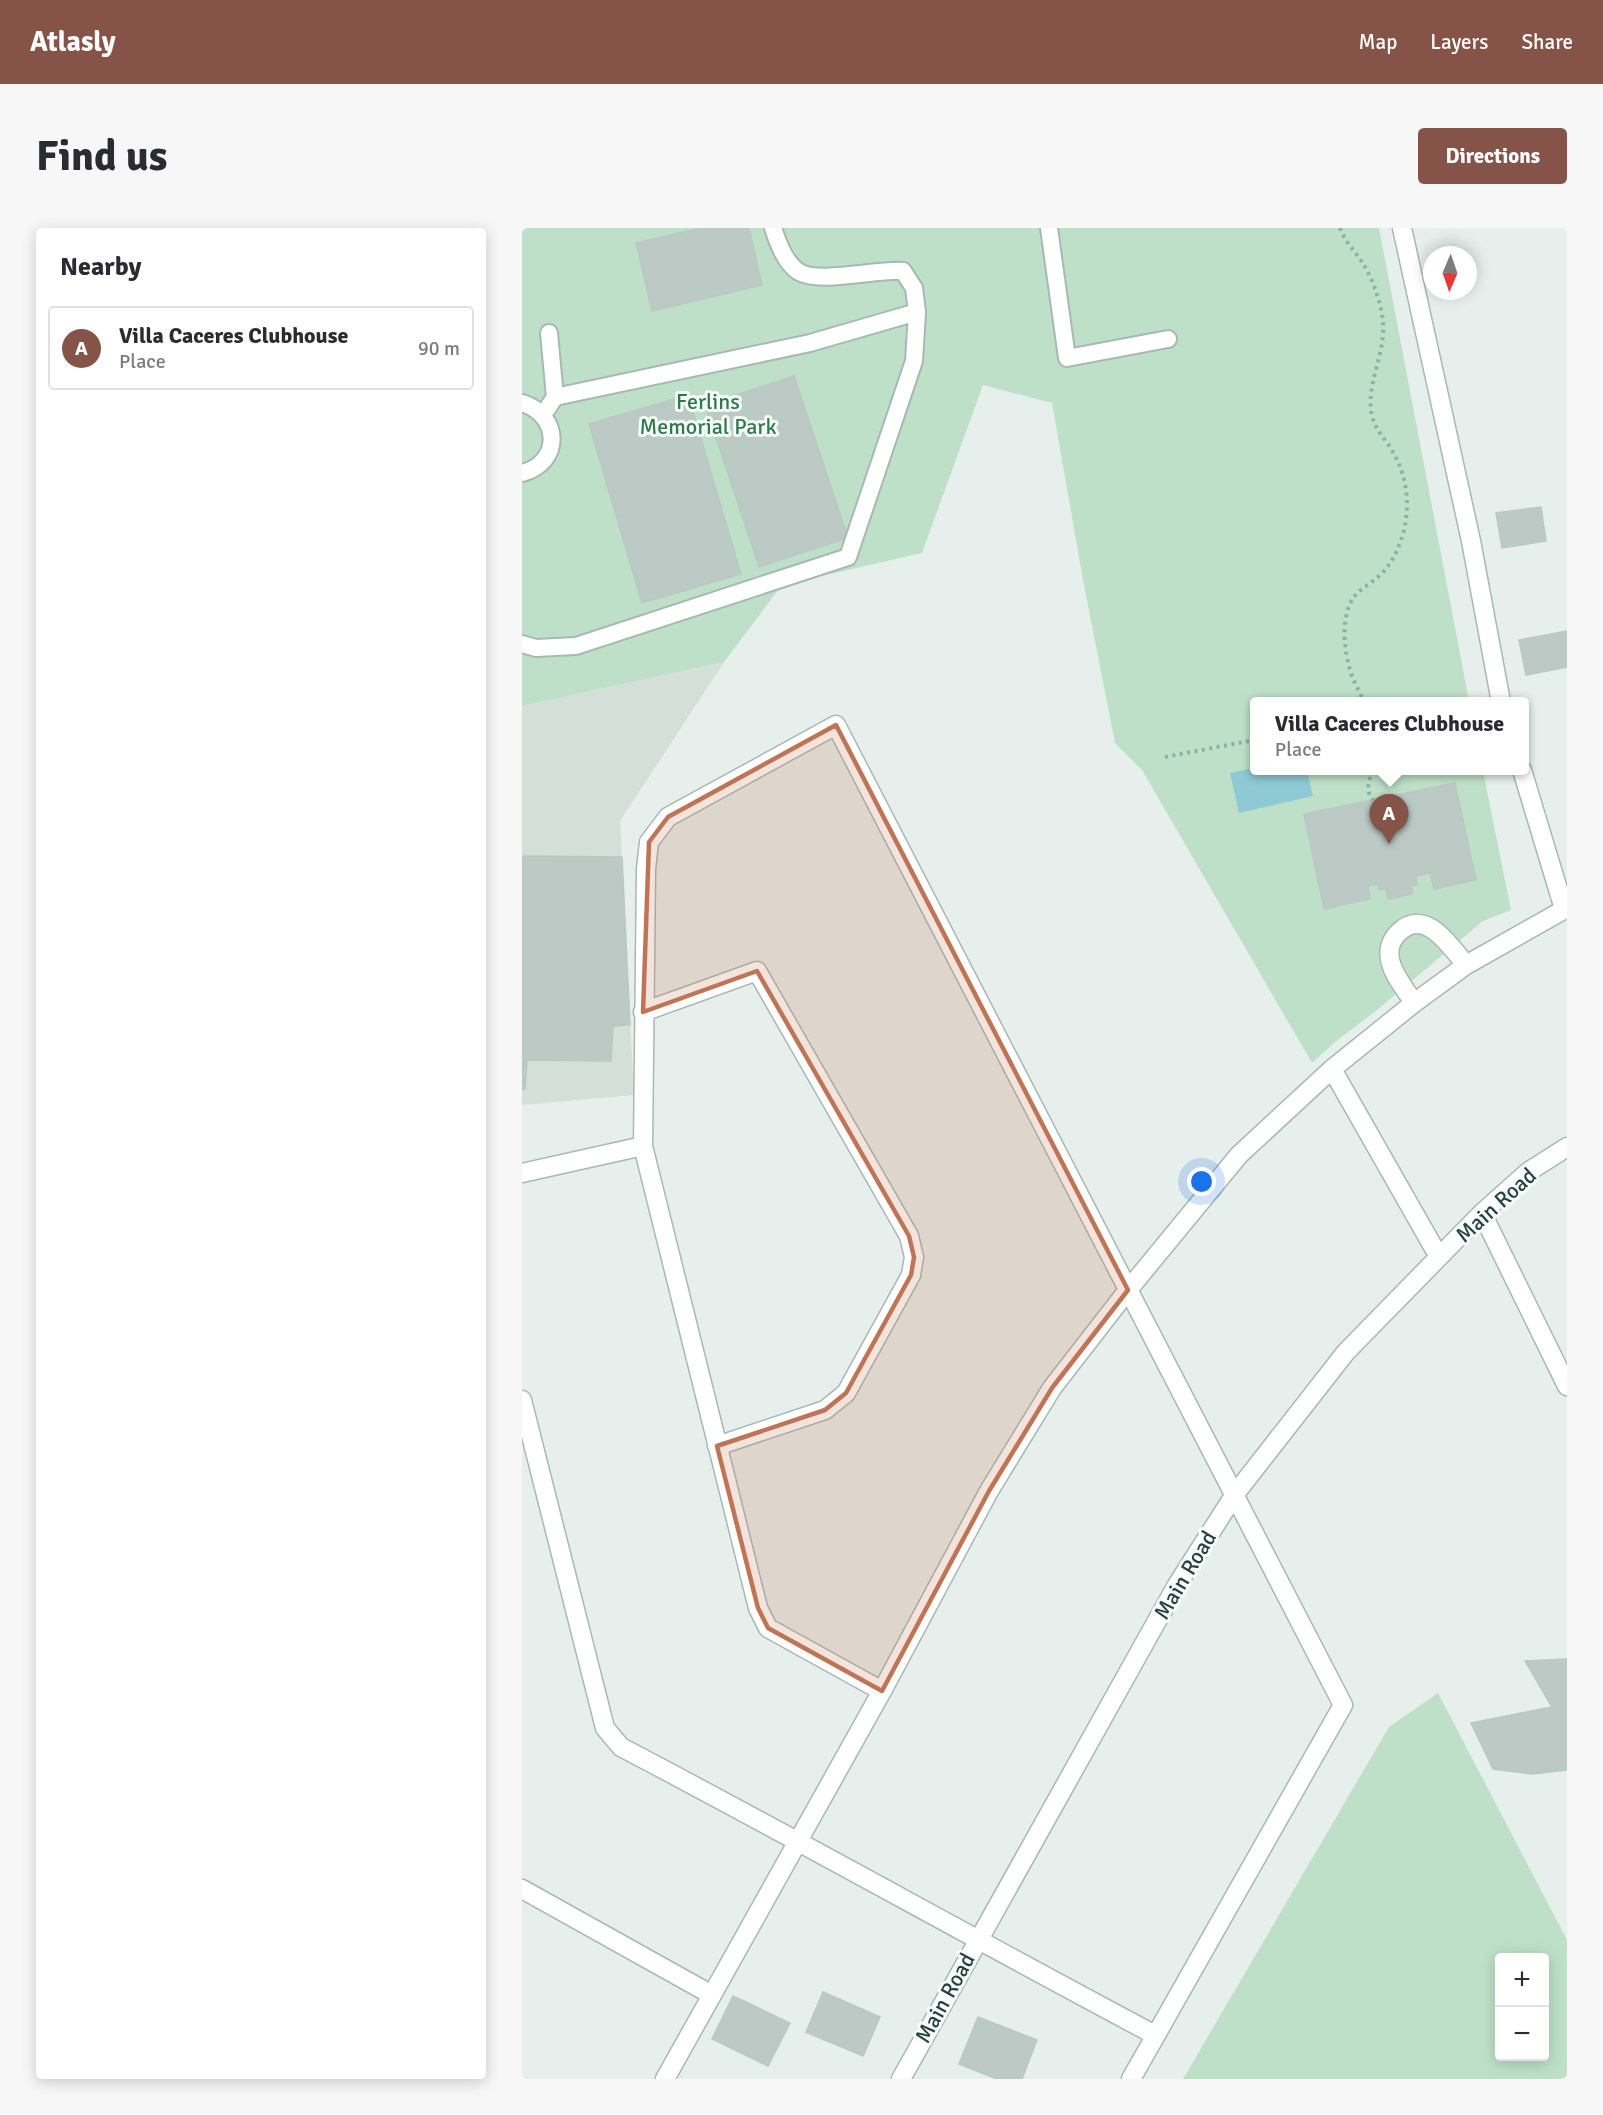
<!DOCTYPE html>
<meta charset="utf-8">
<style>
body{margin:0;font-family:Signika,sans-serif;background:#f7f7f7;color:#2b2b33}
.controls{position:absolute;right:18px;bottom:18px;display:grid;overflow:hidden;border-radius:6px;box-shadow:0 3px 15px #0003}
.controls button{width:54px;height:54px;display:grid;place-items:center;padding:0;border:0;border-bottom:2px solid #e1e1e2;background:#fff;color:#2b2b33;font:30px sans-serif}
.compass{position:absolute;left:901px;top:18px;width:54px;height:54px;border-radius:50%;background:#fff;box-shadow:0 3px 15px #0003;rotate:182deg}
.you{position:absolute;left:680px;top:954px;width:21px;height:21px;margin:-15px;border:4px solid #fff;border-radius:50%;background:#1a73e8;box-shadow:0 0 0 9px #1a73e833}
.badge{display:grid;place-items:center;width:39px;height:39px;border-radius:50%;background:#855347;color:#fff;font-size:20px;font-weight:700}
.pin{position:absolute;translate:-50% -50px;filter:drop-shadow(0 2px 3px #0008)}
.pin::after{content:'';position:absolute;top:32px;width:21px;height:18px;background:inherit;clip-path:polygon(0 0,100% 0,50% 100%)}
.popup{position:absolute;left:728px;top:469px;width:279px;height:78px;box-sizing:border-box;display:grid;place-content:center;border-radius:6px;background:#fff;filter:drop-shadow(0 2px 4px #0005);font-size:20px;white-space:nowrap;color:#7c7c81}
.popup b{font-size:22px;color:#2b2b33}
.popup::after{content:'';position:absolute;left:50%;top:100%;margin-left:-12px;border:12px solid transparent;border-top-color:#fff}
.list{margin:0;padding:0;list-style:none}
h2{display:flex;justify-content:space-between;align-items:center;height:78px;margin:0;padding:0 24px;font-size:26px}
h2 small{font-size:20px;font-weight:400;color:#7c7c81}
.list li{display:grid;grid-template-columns:39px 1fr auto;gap:18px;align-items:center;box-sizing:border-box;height:84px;margin:0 12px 12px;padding:0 12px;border:2px solid #e1e1e2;border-radius:6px}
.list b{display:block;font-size:22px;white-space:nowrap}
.list p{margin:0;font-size:20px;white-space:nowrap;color:#7c7c81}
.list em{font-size:20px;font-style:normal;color:#7c7c81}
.map{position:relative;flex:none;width:1045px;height:1851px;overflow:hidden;border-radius:6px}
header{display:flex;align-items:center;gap:36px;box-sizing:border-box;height:84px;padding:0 30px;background:#855347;color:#fff}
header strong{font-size:28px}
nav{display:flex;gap:33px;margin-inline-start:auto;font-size:21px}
.intro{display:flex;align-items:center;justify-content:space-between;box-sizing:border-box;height:144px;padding:0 36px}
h1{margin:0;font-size:42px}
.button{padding:15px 27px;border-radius:6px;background:#855347;color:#fff;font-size:21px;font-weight:700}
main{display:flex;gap:36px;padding:0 36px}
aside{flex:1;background:#fff;border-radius:6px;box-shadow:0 3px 15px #0003}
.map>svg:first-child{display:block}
.built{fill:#d4dfda}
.green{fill:#bfe0c8;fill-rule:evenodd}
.water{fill:#8ec9d4}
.building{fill:#bbcac4;stroke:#b8c9c2;stroke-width:1.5}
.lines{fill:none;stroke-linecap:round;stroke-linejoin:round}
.service-casing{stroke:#a8b8b2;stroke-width:20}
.minor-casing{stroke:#a8b8b2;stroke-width:21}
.path{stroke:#86b3a5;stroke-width:4;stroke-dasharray:3 4.5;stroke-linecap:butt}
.service{stroke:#fff;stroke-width:16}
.minor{stroke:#fff;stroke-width:18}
.marked{fill:#c07456;fill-opacity:0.2;stroke:#c07456;stroke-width:4.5;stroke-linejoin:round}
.labels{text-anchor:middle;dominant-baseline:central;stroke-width:6;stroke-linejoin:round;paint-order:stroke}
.park-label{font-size:22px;fill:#2d7a4b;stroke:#f7fbf9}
.street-label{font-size:22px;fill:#24423a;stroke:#f7fbf9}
</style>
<header>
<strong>Atlasly</strong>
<nav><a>Map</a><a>Layers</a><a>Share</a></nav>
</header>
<div class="intro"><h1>Find us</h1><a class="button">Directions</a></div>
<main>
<aside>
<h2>Nearby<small></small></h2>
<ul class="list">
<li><span class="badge">A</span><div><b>Villa Caceres Clubhouse</b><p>Place</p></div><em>90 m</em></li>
</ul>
</aside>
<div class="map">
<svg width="1045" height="1851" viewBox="0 0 1045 1851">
<rect width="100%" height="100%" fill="#e6efeb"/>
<!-- built -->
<path class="built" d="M202,434L98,593L112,867L0,877V478Z"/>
<!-- green -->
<path class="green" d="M0,0H857L947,473L732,474V542L961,543L989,682L961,693L854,783L813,814L790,835L620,542L593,515L561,352L530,175L461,157L400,325L260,357L202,434L0,478Z
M916,1465L1045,1712V1851H661L867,1499ZM978,1730H1023V1828H978Z"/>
<!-- water -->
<path class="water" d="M732,540V542L785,543L791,568L717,585L708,545Z"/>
<!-- building -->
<path class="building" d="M178,0H227L240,57L130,83L114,15Z
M272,148L326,310L237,339L183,177Z
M166,167L219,346L120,375L67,196Z
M1019,279L1024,313L980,320L974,285Z
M1045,403V439L1004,447L997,412Z
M933,555L954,652L912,661L908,645L894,648L895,657L889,658L891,666L866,671L864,661L857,662L856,656L846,658L848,671L802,681L782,586Z
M0,628L100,629L108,797L91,798L89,833L5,832L3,861L0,862Z
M1045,1431V1542L1010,1546L971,1541L949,1495L1030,1479L1003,1433Z
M301,1764L358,1789L341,1828L284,1804Z
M211,1768L268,1795L246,1838L190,1811Z
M456,1789L515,1812L500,1851H475L437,1836Z"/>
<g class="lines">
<defs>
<path id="service" d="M527,0L545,130L646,111
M27,105L33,169
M0,175C39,187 40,235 0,245
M21,187L33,169L288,115L395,84
M0,416L14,420L54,418L326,329L392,133L395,84L392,60L381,43C355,41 297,56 277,44C263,35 256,15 251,0"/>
<path id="minor" d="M880,0L949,313L979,474
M1000,542L1042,681
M892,775C884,762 870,746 868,731C866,722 869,712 876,705C903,678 928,718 944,737
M121,784L235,743L387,1008L392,1029L389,1047L324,1165L303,1182L195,1218
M810,841L917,1029
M0,945L121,918
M960,985L1045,1158
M0,1172L83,1500L99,1519C278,1613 454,1712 633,1807
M360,1463L246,1400L236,1380L121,918L124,641L127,614L146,589L314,497L821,1477L609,1851
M0,1661L190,1767
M143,1851L360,1463L467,1263L530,1160L606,1062L717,927L810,841L892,775L944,737L1045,680
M379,1851L655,1357L713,1266L824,1124L960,985L1006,944L1045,919"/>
</defs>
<!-- service casing -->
<use href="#service" class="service-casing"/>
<!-- minor casing -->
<use href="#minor" class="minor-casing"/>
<!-- path -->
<path class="path" d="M818,0C822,13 833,23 840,34C851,51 859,74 861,94C864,126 843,157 850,188C853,200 861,209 868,219C885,246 889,275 881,306C876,322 869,338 856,349C848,356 838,361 832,369C818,388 822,424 829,445C832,455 838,464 842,474
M643,529L732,512
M851,542C847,552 843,563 851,572"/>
<!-- service -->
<use href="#service" class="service"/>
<!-- minor -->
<use href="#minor" class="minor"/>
</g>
<!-- marked area -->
<path class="marked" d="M314,497L606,1062L530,1160L467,1263L360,1463L246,1400L236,1380L195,1218L303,1182L324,1165L389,1047L392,1029L387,1008L235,743L121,784L127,614L146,589Z"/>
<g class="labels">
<!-- park labels -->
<g class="park-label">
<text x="186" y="173">Ferlins<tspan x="186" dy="25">Memorial Park</tspan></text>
</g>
<!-- street labels -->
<g class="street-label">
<text transform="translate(974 977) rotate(-42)">Main Road</text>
<text transform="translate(663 1347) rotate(-59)">Main Road</text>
<text transform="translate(423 1770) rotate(-61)">Main Road</text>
</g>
</g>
</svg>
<div class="controls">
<button>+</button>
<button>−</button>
</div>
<svg class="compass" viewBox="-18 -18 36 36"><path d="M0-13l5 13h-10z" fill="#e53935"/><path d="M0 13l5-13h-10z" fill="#7c7c81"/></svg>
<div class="you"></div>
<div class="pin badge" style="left:867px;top:616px">A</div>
<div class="popup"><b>Villa Caceres Clubhouse</b>Place</div>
</div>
</main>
